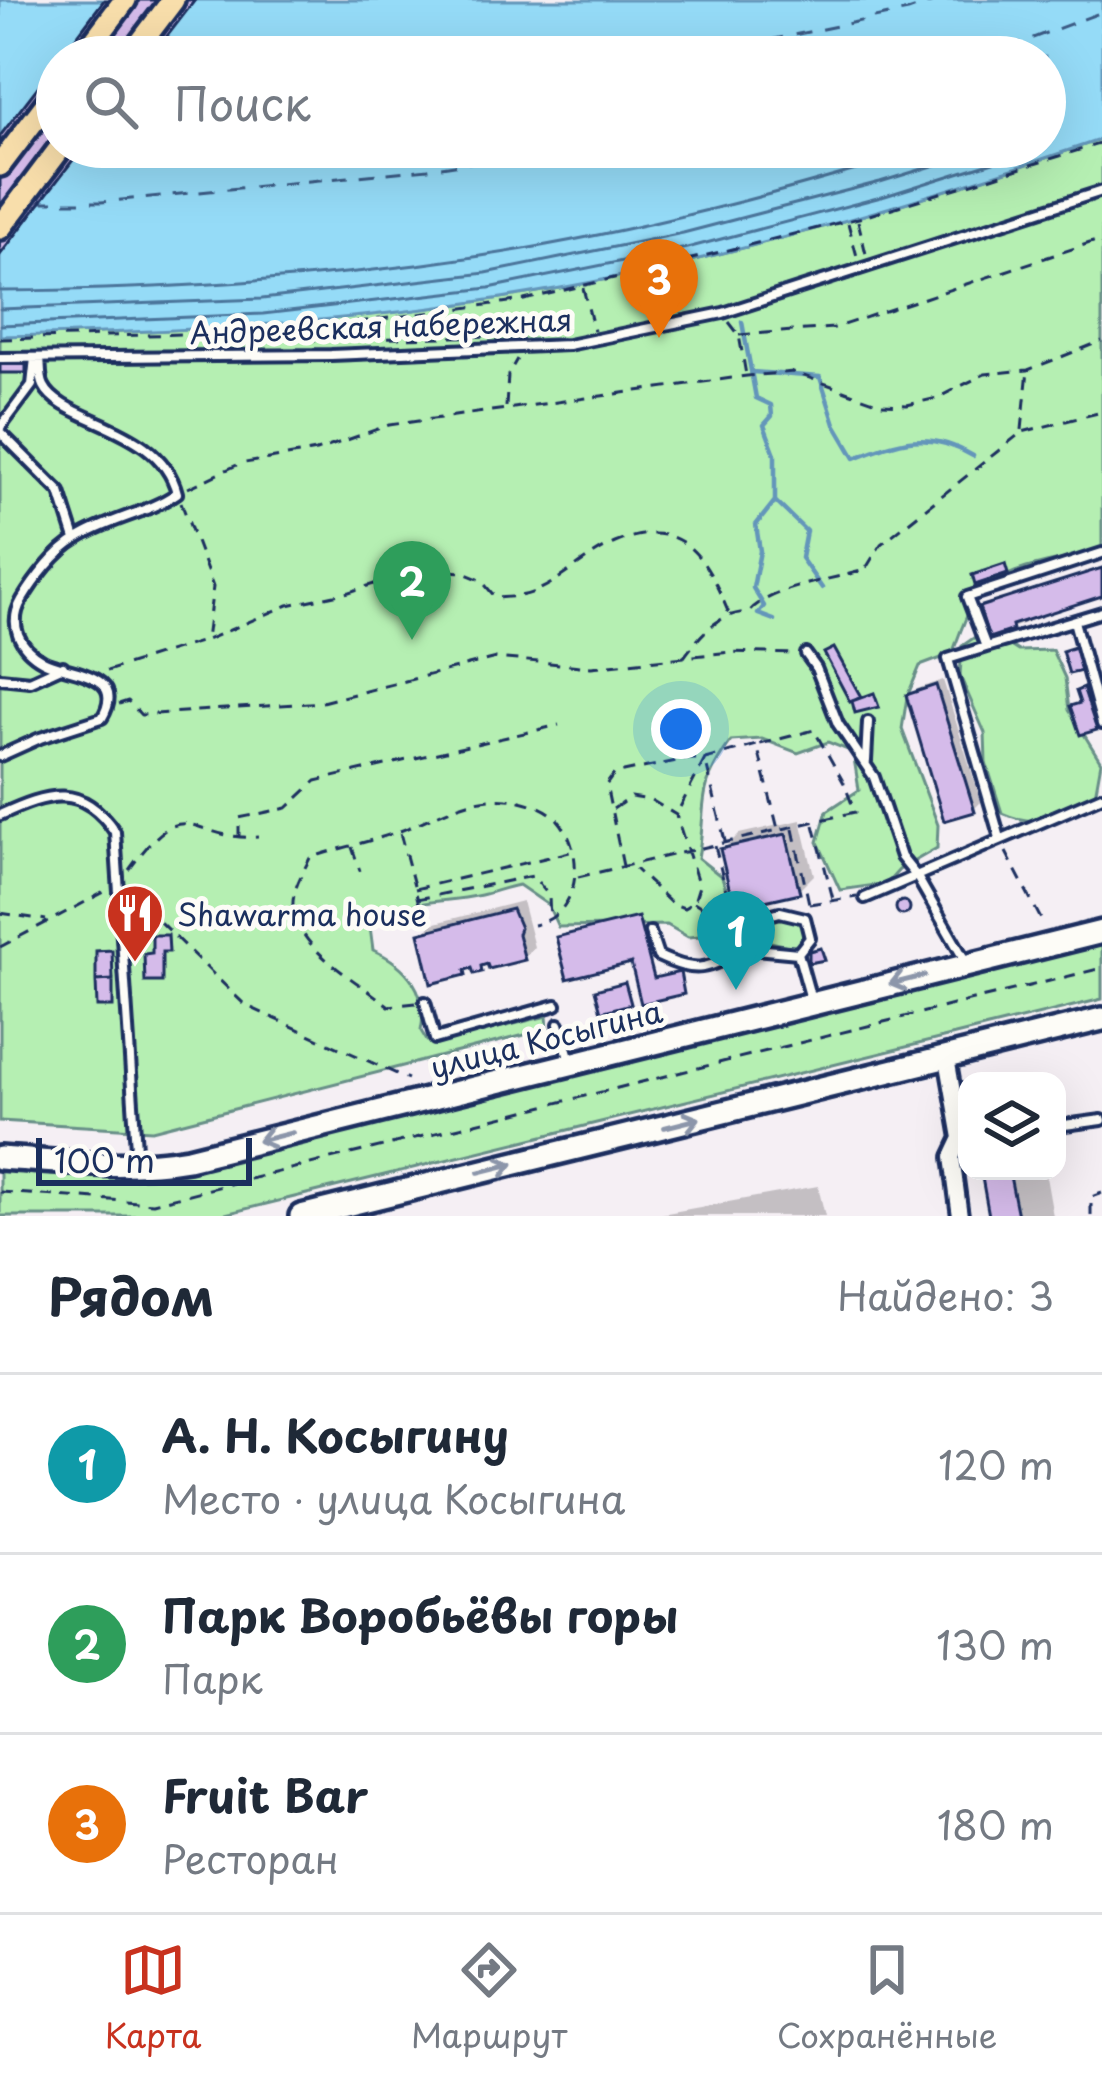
<!DOCTYPE html>
<html lang="ru">
<meta charset="utf-8">
<style>
body{margin:0;font-family:"Playpen Sans",sans-serif;background:#f6f6f7;color:#1f2937}
.controls{position:absolute;right:36px;bottom:36px;display:grid;overflow:hidden;border-radius:24px;box-shadow:0 12px 48px #0002}
.controls button{width:108px;height:108px;display:grid;place-items:center;padding:0;border:0;border-bottom:3px solid #e0e1e3;background:#fff;color:#1f2937;font:60px sans-serif}
.scale{position:absolute;left:36px;bottom:30px;width:216px;box-sizing:border-box;padding-left:12px;border:6px solid #1b2f5e;border-top:0;font-size:33px;line-height:42px;white-space:nowrap;color:#1b2f5e;-webkit-text-stroke:9px #fdfcf7;paint-order:stroke}
.you{position:absolute;left:681px;top:729px;width:42px;height:42px;margin:-30px;border:9px solid #fff;border-radius:50%;background:#1a73e8;box-shadow:0 0 0 18px #1a73e833}
.badge{display:grid;place-items:center;width:78px;height:78px;border-radius:50%;background:#c8321e;color:#fff;font-size:39px;font-weight:700}
.pin{position:absolute;translate:-50% -99px;filter:drop-shadow(0 3px 6px #0008)}
.pin::after{content:'';position:absolute;top:63px;width:42px;height:36px;background:inherit;clip-path:polygon(0 0,100% 0,50% 100%)}
.list{margin:0;padding:0;list-style:none}
h2{display:flex;justify-content:space-between;align-items:center;height:156px;margin:0;padding:0 48px;font-size:51px}
h2 small{font-size:39px;font-weight:400;color:#747a83}
.list li{display:grid;grid-template-columns:78px 1fr auto;gap:36px;align-items:center;box-sizing:border-box;height:180px;padding:0 48px;border-top:3px solid #e0e1e3}
.list b{display:block;font-size:45px;white-space:nowrap}
.list p{margin:0;font-size:39px;white-space:nowrap;color:#747a83}
.list em{font-size:39px;font-style:normal;color:#747a83}
.icon{flex:none;width:66px;height:66px;fill:none;stroke:currentColor;stroke-width:2;stroke-linecap:round;stroke-linejoin:round}
.map{position:relative;flex:none;width:1102px;height:1216px;overflow:hidden}
.search{position:absolute;background:#fff;box-shadow:0 12px 48px #0002;left:36px;right:36px;top:36px;height:132px;display:flex;align-items:center;gap:30px;box-sizing:border-box;padding:0 42px;border-radius:66px;color:#747a83;font-size:45px}
.sheet{height:696px;background:#fff}
nav{display:flex;justify-content:space-around;align-items:center;box-sizing:border-box;height:168px;border-top:3px solid #e0e1e3;background:#fff;font-size:33px;color:#747a83}
nav a{display:grid;justify-items:center;gap:6px}
nav .on{color:#c8321e}
.map>svg:first-child{display:block}
.green{fill:#b5efb2;stroke:#688f88;stroke-width:3}
.water{fill:#95dbf7;stroke:#6496ba;stroke-width:3;fill-rule:evenodd}
.shadow{fill:#0003}
.lines{fill:none;stroke-linecap:round;stroke-linejoin:round}
.shore{stroke:#4c749b;stroke-width:3}
.stream{stroke:#6496ba;stroke-width:4.5}
.ferry{stroke:#3a5a84;stroke-width:3;stroke-dasharray:15 12;stroke-linecap:butt}
.building{fill:#d5bbea;stroke:#1b2f5e;stroke-width:3}
.service-casing{stroke:#1b2f5e;stroke-width:16}
.minor-casing{stroke:#1b2f5e;stroke-width:22}
.secondary-casing{stroke:#1b2f5e;stroke-width:30}
.primary-casing{stroke:#1b2f5e;stroke-width:30}
.path{stroke:#1b2f5e;stroke-width:3;stroke-dasharray:12 9;stroke-linecap:butt}
.service{stroke:#fdfcf7;stroke-width:8}
.minor{stroke:#fdfcf7;stroke-width:14}
.secondary{stroke:#fdfcf7;stroke-width:21}
.primary{stroke:#f8deab;stroke-width:21}
.oneway{stroke:#8c96aa}
.labels{text-anchor:middle;dominant-baseline:central;stroke-width:10;stroke-linejoin:round;paint-order:stroke}
.street-label{font-size:30px;fill:#1b2f5e;stroke:#fdfcf7}
.poi-label{font-size:30px;fill:#1b2f5e;stroke:#fdfcf7;text-anchor:start}
</style>
<div class="map">
<svg width="1102" height="1216" viewBox="0 0 1102 1216">
<rect width="100%" height="100%" fill="#f5eff4"/>
<filter id="ink" filterUnits="userSpaceOnUse"><feTurbulence type="fractalNoise" baseFrequency=".00833" numOctaves="2"/><feDisplacementMap in="SourceGraphic" scale="24" xChannelSelector="R" yChannelSelector="G"/><feConvolveMatrix kernelMatrix="1 2 1 2 8 2 1 2 1" color-interpolation-filters="sRGB"/></filter>
<g filter="url(#ink)">
<!-- green -->
<path class="green" d="M1102,139V552C1059,562 994,564 971,608C963,622 958,639 952,654L920,666L907,697L902,729L938,825L937,848L899,870L880,891L875,885L840,890L818,842L827,811L859,790L853,752L828,742L798,753L762,739L731,741C694,792 708,803 698,858L722,877L734,913L724,934L688,937L667,925L558,927L548,905L519,885C506,887 494,892 481,895C437,905 408,896 370,927L373,950C407,965 429,992 421,1031L427,1041L461,1037L547,1016L548,1029L152,1130L0,1121V336C164,332 326,324 488,300C697,269 903,207 1102,139Z
M985,630L1018,651L1052,650L1065,678L1069,710L1101,762L1094,801C1061,818 1038,829 1002,813L986,762L985,733L960,676L962,646Z
M771,917C786,918 797,916 804,931L800,944L793,947L752,938L754,927Z
M1102,940V999L217,1216H0V1169L129,1179L166,1177Z"/>
<!-- water -->
<path class="water" d="M0,0H1102V139C903,207 697,269 488,300C326,325 164,332 0,336ZM57,57H1045V147H57Z"/>
<!-- shadow -->
<path class="shadow" d="M1102,567V593L1012,628L983,608Z
M836,649L863,697L875,694L877,704L857,710L828,654Z
M943,680L981,802L974,809L910,696L917,689Z
M801,820L814,875L798,891L723,850L739,834Z
M522,901L534,947L524,957L489,961L481,969L474,963L465,972L422,934L432,924Z
M986,1171H1045L1053,1216H992Z
M818,1186L825,1216H650Z"/>
<g class="lines">
<!-- shore -->
<path class="shore" d="M0,291C161,290 322,280 481,256C633,233 786,192 933,147
M0,309L262,299L486,273L683,233L880,182L995,147
M0,325L263,314L489,288L687,248L885,196L1041,147"/>
<!-- stream -->
<path class="stream" d="M742,322L756,398L771,405L772,416L764,425L775,454V501L806,531L801,558L822,588
M752,372L820,377L835,424L855,458C898,441 929,429 973,456
M774,620L758,614L764,606L753,588L760,551L756,525L775,501"/>
<!-- ferry -->
<path class="ferry" d="M689,57L908,11L939,0
M982,57L1102,12
M73,156L167,147
M38,202H101L428,169L576,147"/>
</g>
<!-- building -->
<path class="building" d="M104,0H195L151,57H61Z
M57,62V147H83L0,255V136Z
M26,362V373H0V363Z
M1005,564L1008,574L975,585L972,575Z
M1102,568V596L1012,625L1013,630L989,638L979,607Z
M1075,647L1082,671L1069,674L1062,651Z
M834,648L861,697L850,702L824,653Z
M936,685L975,812L944,821L906,695Z
M1083,688L1097,730L1080,735L1070,706L1080,703L1076,691Z
M874,693L879,707L855,713L852,701Z
M786,834L800,893L734,908L720,849Z
M896 908a7 7 0 1 1 14 0a7 7 0 1 1-14 0Z
M512,909L520,928L518,934L525,960L489,969L487,964L481,966L482,972L474,974L472,968L465,970L466,975L431,984L419,933Z
M638,917L654,978L680,972L684,994L641,1004L631,963L567,979L556,937Z
M152,935H168L169,952H162V982H145L144,954L152,953Z
M821,948L825,960L809,963V951Z
M112,950L113,980L96,981V951Z
M113,980V1007H97L96,981Z
M625,982L631,1004L601,1012L595,990Z
M1009,1171L1018,1216H989L981,1172Z"/>
<g class="lines">
<defs>
<path id="service" d="M0,358L331,355L568,345L723,313L1102,191
M0,428L32,385L35,358
M0,432L60,492L75,539
M1102,553L967,597L986,647L1102,612
M1074,621L1102,724
M986,647L948,659L1000,838
M806,654L816,668L838,724L874,777L901,857L917,877L967,964
M0,678L30,681L63,666
M0,756L40,738L102,718C129,672 65,673 43,661C19,648 8,624 22,600C34,580 56,551 77,539C108,519 147,514 177,493C160,424 62,423 44,386C40,379 41,366 40,358
M866,761L868,722
M0,815C48,793 82,782 115,832L137,1164
M865,898L1102,796
M780,912L805,918L810,938L798,953L745,948L743,934L762,917Z
M650,932L658,956C699,975 707,969 745,948
M798,953L812,1003
M425,1002L435,1039L556,1005
M559,1024L570,1060
M1057,1126L1102,1120"/>
<path id="minor" d="M947,1058L961,1138L952,1157L960,1216"/>
<path id="secondary" d="M0,1158C63,1162 125,1170 188,1159L1102,932
M301,1216L1102,1019"/>
<path id="primary" d="M82,57L125,0
M130,57L173,0
M0,165L57,90
M0,228L61,147"/>
</defs>
<!-- service casing -->
<use href="#service" class="service-casing"/>
<!-- minor casing -->
<use href="#minor" class="minor-casing"/>
<!-- secondary casing -->
<use href="#secondary" class="secondary-casing"/>
<!-- primary casing -->
<use href="#primary" class="primary-casing"/>
<!-- path -->
<path class="path" d="M858,221L867,258
M848,223L858,260
M583,288L594,331
M729,322L739,335L746,375
M739,335L834,328L1102,239
M0,339L291,331L524,300L863,217L1102,143
M304,340L494,336
M506,407L508,375L517,359
M1022,430L1028,370
M188,488L239,464L316,451L389,425L747,376L793,372L882,404L907,405L937,398L985,374L1028,370L1102,341
M181,502L213,587L206,640
M684,657C701,634 718,613 749,612C769,588 834,579 865,570L881,544L1022,432L1102,412
M107,671L206,640L288,605L349,592L421,569L461,572L481,580L496,598C509,597 523,597 534,592C563,580 586,555 615,543C684,514 706,559 730,616
M119,704L128,701L141,715L322,702L496,658L591,667L731,652L798,654
M613,809L631,797L651,800L676,815L699,886L694,902L684,908L671,903L635,869
M814,825L833,899
M793,829L810,908
M400,833L423,919
M239,838V818L287,808L316,781L559,725
M725,841L705,759L757,745L778,829
M715,846L734,923
M352,847L360,871
M1006,852L1044,925
M623,866L606,785L614,774L686,759H705L676,815
M129,870C188,788 186,841 258,837
M578,877L855,812L844,783L814,730L757,745
M415,889L570,852
M130,893L245,1005L408,1079
M417,899L533,876L549,896L550,920
M694,902L736,929
M809,904L857,897
M0,913L46,920
M0,947L110,889
M416,1003L389,1006C359,982 303,953 294,913C289,895 302,874 310,858C339,848 370,842 400,831C434,818 468,795 507,799C523,800 547,807 558,820C587,853 580,917 533,925
M0,1192L153,1203L1102,968
M1091,1216V1197L1102,1193"/>
<!-- service -->
<use href="#service" class="service"/>
<!-- minor -->
<use href="#minor" class="minor"/>
<!-- secondary -->
<use href="#secondary" class="secondary"/>
<!-- primary -->
<use href="#primary" class="primary"/>
</g>
<!-- one-way arrows -->
<defs><path id="oneway-shaft" d="M-6 0H5M1.5-3L5.5 0L1.5 3" fill="none" stroke-width="1.6" stroke-linecap="round" stroke-linejoin="round" transform="scale(3)"/></defs>
<g class="oneway">
<use href="#oneway-shaft" transform="translate(907 980) rotate(166)"/>
<use href="#oneway-shaft" transform="translate(682 1123) rotate(-14)"/>
<use href="#oneway-shaft" transform="translate(275 1137) rotate(166)"/>
<use href="#oneway-shaft" transform="translate(496 1168) rotate(-14)"/>
</g>
</g>
<!-- icons -->
<defs>
<symbol id="restaurant-pin" viewBox="-11 -11 22 30"><path d="M0 17L-7.5 6A9.5 9.5 0 1 1 7.5 6Z" fill="#c8321e" stroke="#fdfcf7"/><path d="M-5-6h1v4h1v-4h1v4h1v-4h1v5L-1.5 .5V6h-2V.5L-5-1ZM5-6V6H3V1.5H1.5Q1.5-4 5-6Z" fill="#fff"/></symbol>
</defs>
<g fill-rule="evenodd">
<use href="#restaurant-pin" x="102" y="880" width="66" height="90"/>
</g>
<g class="labels">
<!-- street labels -->
<g class="street-label">
<text transform="translate(381 325) rotate(-2)">Андреевская набережная</text>
<text transform="translate(546 1038) rotate(-14)">улица Косыгина</text>
</g>
<!-- poi labels -->
<g class="poi-label">
<text x="177" y="913">Shawarma house</text>
</g>
</g>
</svg>
<div class="controls">
<button><svg class="icon" aria-label="layers" viewBox="0 0 24 24"><path d="M12 4l9 5-9 5-9-5zM3 14l9 5 9-5"/></svg></button>
</div>
<div class="scale">100 m</div>
<div class="you"></div>
<div class="pin badge" style="left:736px;top:990px;background:#0f9aa8">1</div>
<div class="pin badge" style="left:412px;top:640px;background:#2e9e5b">2</div>
<div class="pin badge" style="left:659px;top:338px;background:#e8710a">3</div>
<div class="search"><svg class="icon" aria-label="search" viewBox="0 0 24 24"><circle cx="10" cy="10" r="6"/><path d="M15 15l6 6"/></svg>Поиск</div>
</div>
<section class="sheet">
<h2>Рядом<small>Найдено: 3</small></h2>
<ul class="list">
<li><span class="badge" style="background:#0f9aa8">1</span><div><b>А. Н. Косыгину</b><p>Место · улица Косыгина</p></div><em>120 m</em></li>
<li><span class="badge" style="background:#2e9e5b">2</span><div><b>Парк Воробьёвы горы</b><p>Парк</p></div><em>130 m</em></li>
<li><span class="badge" style="background:#e8710a">3</span><div><b>Fruit Bar</b><p>Ресторан</p></div><em>180 m</em></li>
</ul>
</section>
<nav>
<a class="on"><svg class="icon" aria-label="map" viewBox="0 0 24 24"><path d="M3 6l6-2 6 2 6-2v14l-6 2-6-2-6 2zM9 4v14M15 6v14"/></svg>Карта</a>
<a><svg class="icon" aria-label="directions" viewBox="0 0 24 24"><path d="M12 3l9 9-9 9-9-9zM9 14v-3h6M13 9l2 2-2 2"/></svg>Маршрут</a>
<a><svg class="icon" aria-label="saved" viewBox="0 0 24 24"><path d="M7 4h10v16l-5-4-5 4z"/></svg>Сохранённые</a>
</nav>
